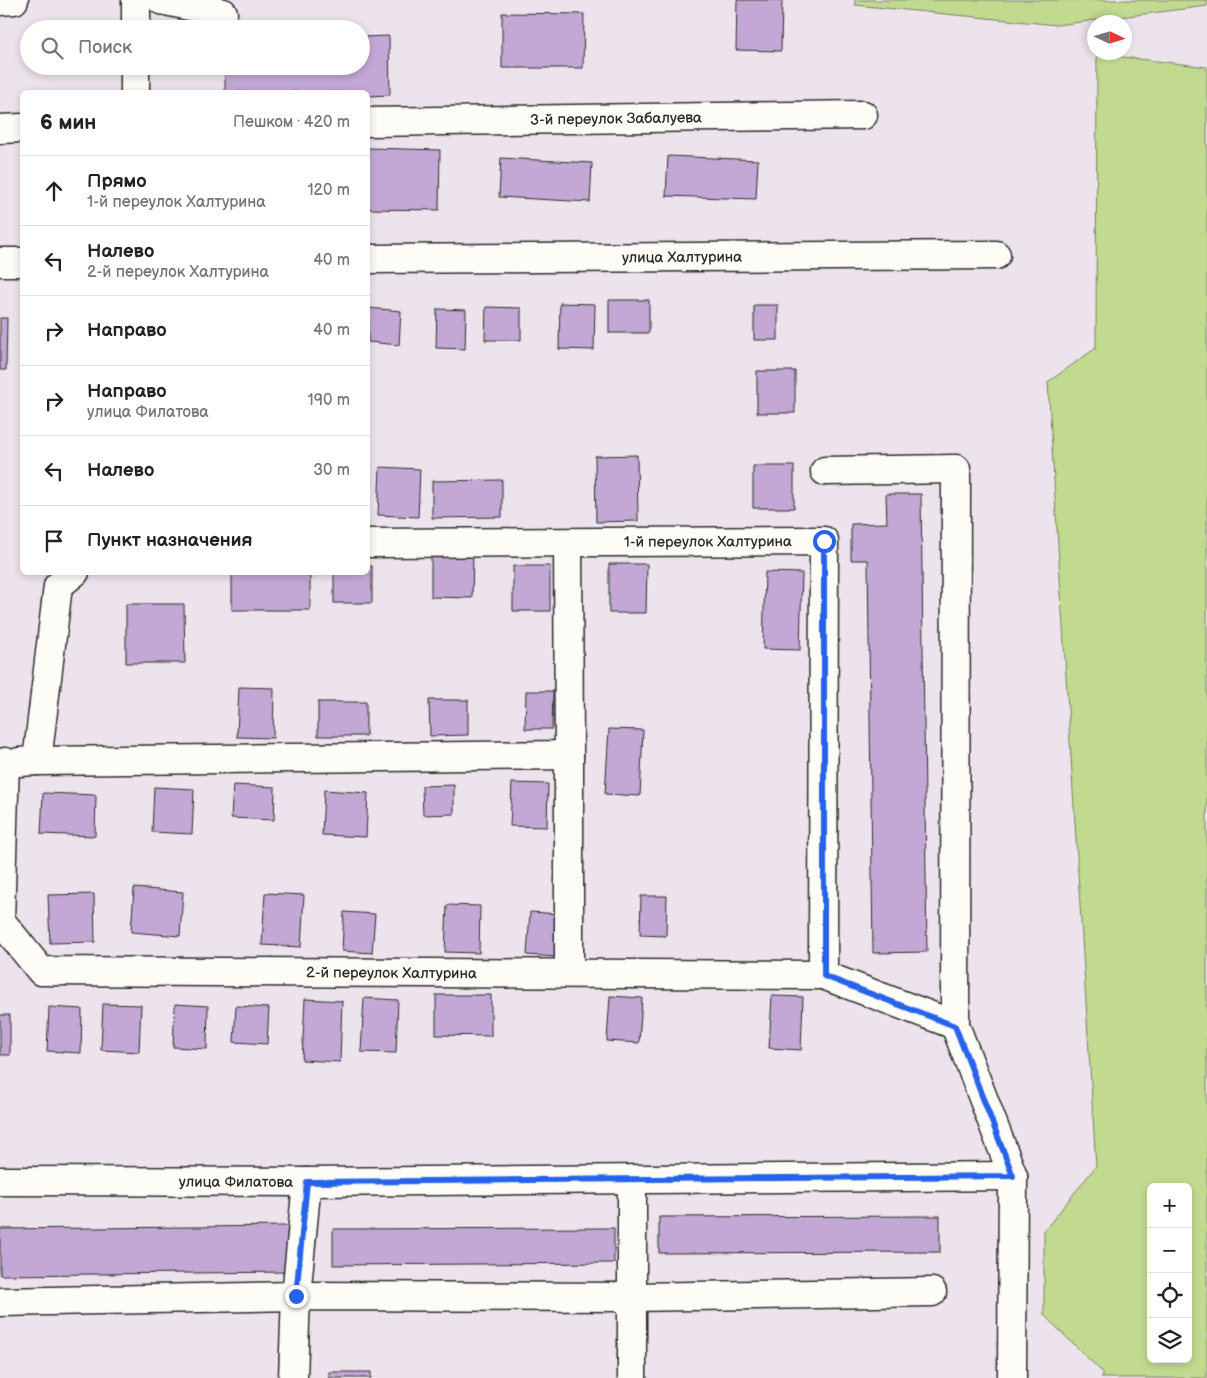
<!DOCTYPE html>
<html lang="ru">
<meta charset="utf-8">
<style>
body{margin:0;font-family:"Balsamiq Sans",sans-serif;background:#f2f2f2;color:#222}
.controls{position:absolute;right:15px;bottom:15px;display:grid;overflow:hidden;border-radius:8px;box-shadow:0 2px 8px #0003}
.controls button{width:45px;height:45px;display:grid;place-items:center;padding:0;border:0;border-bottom:1px solid #e0e0e0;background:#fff;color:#222;font:25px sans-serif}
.compass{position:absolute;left:1087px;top:15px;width:45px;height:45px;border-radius:50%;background:#fff;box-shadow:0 2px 8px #0003;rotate:94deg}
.stop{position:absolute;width:15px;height:15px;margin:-11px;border:4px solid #2563eb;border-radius:50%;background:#fff}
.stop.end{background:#2563eb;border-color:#fff;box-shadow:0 1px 5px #0008}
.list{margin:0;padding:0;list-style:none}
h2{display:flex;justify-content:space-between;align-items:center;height:65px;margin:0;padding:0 20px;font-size:21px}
h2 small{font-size:16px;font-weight:400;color:#767676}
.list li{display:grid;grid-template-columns:32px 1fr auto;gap:15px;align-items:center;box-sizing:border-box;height:70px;padding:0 20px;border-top:1px solid #e0e0e0}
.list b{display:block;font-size:19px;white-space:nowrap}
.list p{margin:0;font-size:16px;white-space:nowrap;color:#767676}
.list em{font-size:16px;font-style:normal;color:#767676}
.icon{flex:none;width:28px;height:28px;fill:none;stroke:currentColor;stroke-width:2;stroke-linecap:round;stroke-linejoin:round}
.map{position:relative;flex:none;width:1207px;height:1378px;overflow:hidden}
.search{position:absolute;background:#fff;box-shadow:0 2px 8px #0003;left:20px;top:20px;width:350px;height:55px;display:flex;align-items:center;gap:12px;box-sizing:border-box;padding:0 18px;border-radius:28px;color:#767676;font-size:19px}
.panel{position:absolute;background:#fff;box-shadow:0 2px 8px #0003;left:20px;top:90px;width:350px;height:485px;border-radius:8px}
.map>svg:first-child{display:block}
.green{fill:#c2da90;stroke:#76825e;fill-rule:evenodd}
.building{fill:#c3a8d5;stroke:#2b2b2b}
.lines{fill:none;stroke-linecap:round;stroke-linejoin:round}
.minor-casing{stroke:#2b2b2b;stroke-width:31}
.minor{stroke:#fdfcf7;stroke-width:28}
.route{stroke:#2563eb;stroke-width:6}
.labels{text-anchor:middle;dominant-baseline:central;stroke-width:4;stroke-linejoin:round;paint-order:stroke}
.street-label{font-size:15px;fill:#2b2b2b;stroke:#fdfcf7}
</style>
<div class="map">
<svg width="1207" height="1378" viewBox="0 0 1207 1378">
<rect width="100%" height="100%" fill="#ece3ed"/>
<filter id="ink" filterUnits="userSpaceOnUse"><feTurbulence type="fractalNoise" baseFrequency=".02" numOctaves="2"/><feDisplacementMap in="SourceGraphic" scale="10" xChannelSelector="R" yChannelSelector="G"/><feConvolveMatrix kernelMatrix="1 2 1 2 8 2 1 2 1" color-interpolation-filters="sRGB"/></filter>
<g filter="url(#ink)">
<!-- green -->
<path class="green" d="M855,0H1207V6L1057,25L855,5Z
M1097,54L1207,67V1378H1102V1372L1044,1315V1231L1096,1166L1048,382L1096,348ZM1151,1187H1188V1359H1151Z"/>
<!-- building -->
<path class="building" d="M737,0H782L781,51L736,50Z
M502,13L584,14L583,68H502Z
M389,36L390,95L368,96V92H225V66H361V37Z
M368,148L440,150L439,210L368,209Z
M668,156L758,160L756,199L666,196Z
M501,158L592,163L590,202L499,197Z
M609,300H649V333H609Z
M560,303L595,304L594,350L559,349Z
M754,305H778V340H754Z
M486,307L521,308V340H485Z
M368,308L401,311L399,345L368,342Z
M437,309L466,310L465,349L436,348Z
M0,318H7L6,370H0Z
M757,371H795V413H757Z
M637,455L638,521L596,522L595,456Z
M753,466H794V508H753Z
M380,467L420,469L418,517L378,515Z
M502,480V517L432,518V481Z
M886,494H921L927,952L873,953L868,560H851V524L887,523Z
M431,555H473L472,598L431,597Z
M609,564H647L646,613H609Z
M368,566H372V603H334V572H368Z
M513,566H550V611H513Z
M232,572H310V610H232Z
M765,572L802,573L800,650L763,649Z
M126,604H184L185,663H126Z
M239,687L274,688L273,738L237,737Z
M526,691H553L552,729H525Z
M429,700H468V735L430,736Z
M318,702H366V736H318Z
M609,729L643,730L640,796L605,794Z
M512,783L548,784L547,827L510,826Z
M233,785L275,787L274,820L231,818Z
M454,785V814L423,815L422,786Z
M154,787L194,789L192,834L152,832Z
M324,790L368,793L366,837L322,835Z
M43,793L96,795L95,836L41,834Z
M134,888L183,892L180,936L131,932Z
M265,893L304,895L301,947L262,945Z
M94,894L95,942L50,943L48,895Z
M641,896H667L666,936L640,935Z
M447,905L480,906L479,953L445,952Z
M344,912L375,914L372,953L342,951Z
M530,912L560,914L557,957L527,955Z
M436,995H491V1036L436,1035Z
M610,996L642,998L639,1043L607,1041Z
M772,996L803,997L801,1050L769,1048Z
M364,998L398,1000L396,1053L361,1052Z
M305,999L342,1001L340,1062L302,1060Z
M103,1004L141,1005L139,1052L101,1050Z
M175,1004L208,1006L207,1049L173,1047Z
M236,1006L269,1008L267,1044L234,1042Z
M49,1007L82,1009L81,1053L47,1051Z
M0,1015H10V1055H0Z
M940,1216V1252L659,1253V1217Z
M288,1226V1272L0,1275V1229Z
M614,1228V1263L333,1265V1229Z
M329,1372H371V1378H329Z"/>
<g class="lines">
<defs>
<g id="minor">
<path d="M161,0L223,13"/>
<path d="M0,1L14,0"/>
<path d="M136,29V0"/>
<path d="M135,92V66"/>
<path id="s1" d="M368,122L863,115"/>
<path d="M0,129L22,128"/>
<path id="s2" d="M368,259L996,255"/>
<path d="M0,262H22"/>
<path d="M825,471L956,469L955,1025L1013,1176L1012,1378"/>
<path id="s3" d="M368,543L824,541L823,975"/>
<path d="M37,761L569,755L568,543"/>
<path id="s4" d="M5,762L0,920L41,971L823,975L955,1025"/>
<path d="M19,762L37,761L58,586L75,572"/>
<path d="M569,973V755"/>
<path d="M632,1180V1378"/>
<path id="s5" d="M0,1181L307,1182L1013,1176"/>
<path d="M0,1302L296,1296L632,1297L932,1292"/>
<path d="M293,1378L296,1296L307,1182"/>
</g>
</defs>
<!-- minor casing -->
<use href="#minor" class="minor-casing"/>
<!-- minor -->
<use href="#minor" class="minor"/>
</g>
</g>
<g class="lines" filter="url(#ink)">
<!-- route -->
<path class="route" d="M296,1296L307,1182L1013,1176L955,1026L824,976V541"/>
</g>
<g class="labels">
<!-- street labels -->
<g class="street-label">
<text stroke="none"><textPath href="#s1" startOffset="248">3-й переулок Забалуева</textPath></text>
<text stroke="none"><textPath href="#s2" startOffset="314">улица Халтурина</textPath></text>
<text stroke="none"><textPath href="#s3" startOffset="340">1-й переулок Халтурина</textPath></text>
<text stroke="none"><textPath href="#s4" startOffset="574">2-й переулок Халтурина</textPath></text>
<text stroke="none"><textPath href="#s5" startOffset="236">улица Филатова</textPath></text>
</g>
</g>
</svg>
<div class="controls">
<button>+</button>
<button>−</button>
<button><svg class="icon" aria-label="locate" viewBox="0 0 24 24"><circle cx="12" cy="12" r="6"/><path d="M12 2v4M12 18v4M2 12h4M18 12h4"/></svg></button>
<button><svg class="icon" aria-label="layers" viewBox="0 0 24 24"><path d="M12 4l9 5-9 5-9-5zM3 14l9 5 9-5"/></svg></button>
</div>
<svg class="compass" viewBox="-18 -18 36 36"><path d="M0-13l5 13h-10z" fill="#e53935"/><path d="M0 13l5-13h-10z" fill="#767676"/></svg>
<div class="stop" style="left:824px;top:541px"></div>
<div class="stop end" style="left:296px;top:1296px"></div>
<div class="search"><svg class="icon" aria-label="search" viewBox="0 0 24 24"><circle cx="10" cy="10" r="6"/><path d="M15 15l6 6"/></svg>Поиск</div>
<section class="panel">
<h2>6 мин<small>Пешком · 420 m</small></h2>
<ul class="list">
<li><svg class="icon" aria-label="ahead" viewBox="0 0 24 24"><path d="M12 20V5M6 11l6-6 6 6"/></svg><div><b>Прямо</b><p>1-й переулок Халтурина</p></div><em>120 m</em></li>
<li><svg class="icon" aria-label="left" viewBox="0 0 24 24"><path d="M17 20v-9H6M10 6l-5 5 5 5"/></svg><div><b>Налево</b><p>2-й переулок Халтурина</p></div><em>40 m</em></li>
<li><svg class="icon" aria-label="right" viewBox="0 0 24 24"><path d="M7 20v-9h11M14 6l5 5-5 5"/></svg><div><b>Направо</b></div><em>40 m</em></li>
<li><svg class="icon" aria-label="right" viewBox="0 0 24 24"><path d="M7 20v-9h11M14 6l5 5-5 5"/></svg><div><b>Направо</b><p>улица Филатова</p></div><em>190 m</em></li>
<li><svg class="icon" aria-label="left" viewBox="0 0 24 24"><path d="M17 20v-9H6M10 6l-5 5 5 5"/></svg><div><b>Налево</b></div><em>30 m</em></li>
<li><svg class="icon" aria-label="arrive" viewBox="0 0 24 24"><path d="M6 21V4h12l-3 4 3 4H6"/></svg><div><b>Пункт назначения</b></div></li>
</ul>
</section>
</div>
